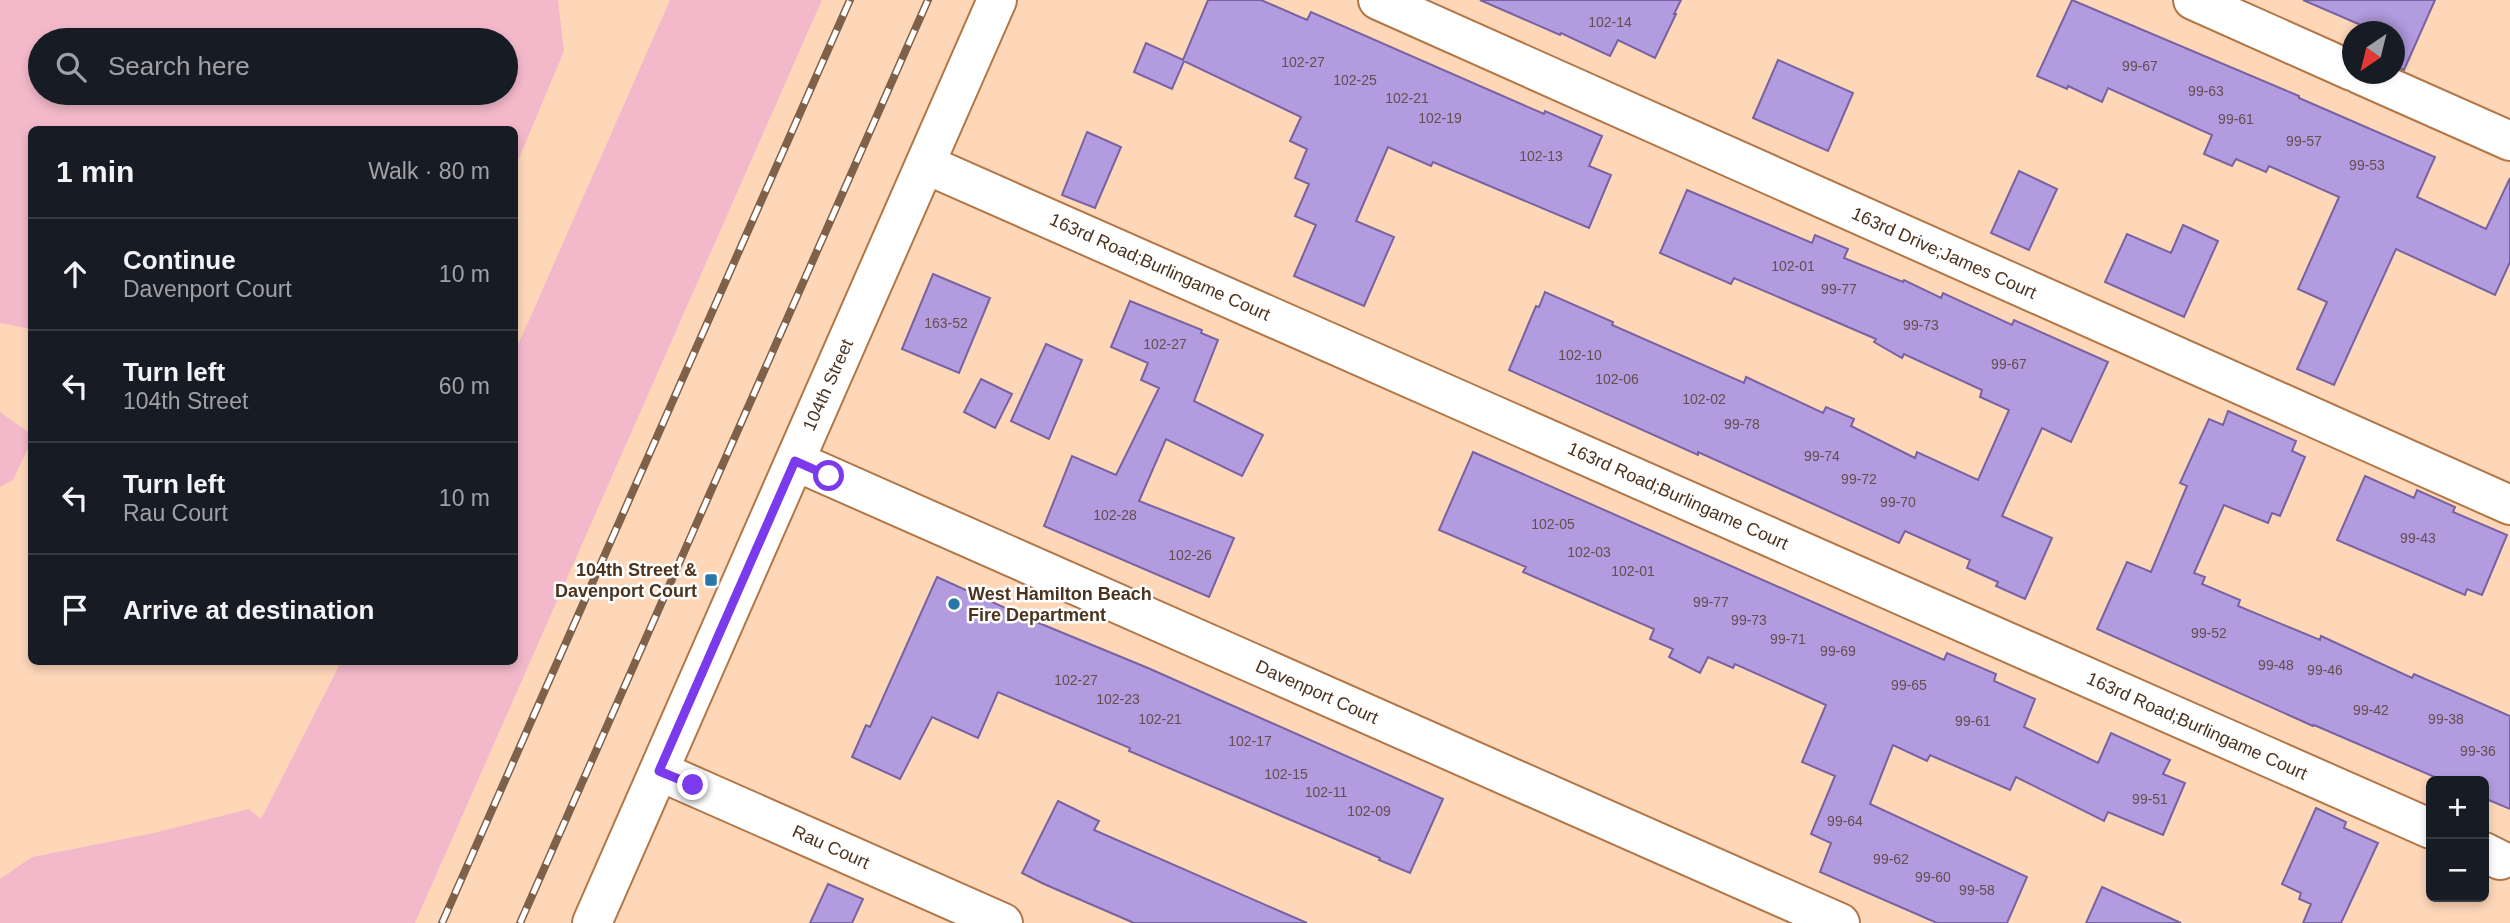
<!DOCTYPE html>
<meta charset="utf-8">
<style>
body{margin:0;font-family:Arial,sans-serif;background:#20242c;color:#f1f3f6}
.controls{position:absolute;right:21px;bottom:21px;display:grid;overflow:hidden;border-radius:10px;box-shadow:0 4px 10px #0003}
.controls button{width:63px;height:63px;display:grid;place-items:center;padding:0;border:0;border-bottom:2px solid #363941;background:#171b24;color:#f1f3f6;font:35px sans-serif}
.compass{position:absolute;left:2342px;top:21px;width:63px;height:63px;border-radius:50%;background:#171b24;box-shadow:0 4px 10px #0003;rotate:215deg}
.stop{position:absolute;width:21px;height:21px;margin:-16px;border:5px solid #7c3aed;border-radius:50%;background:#fff}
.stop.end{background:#7c3aed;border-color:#fff;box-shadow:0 2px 7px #0008}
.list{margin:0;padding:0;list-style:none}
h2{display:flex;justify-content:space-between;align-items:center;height:91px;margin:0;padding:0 28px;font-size:30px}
h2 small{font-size:23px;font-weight:400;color:#9ea1a6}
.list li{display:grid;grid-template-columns:46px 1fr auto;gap:21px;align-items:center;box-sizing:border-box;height:112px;padding:0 28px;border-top:2px solid #363941}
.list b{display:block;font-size:26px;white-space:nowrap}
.list p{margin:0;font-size:23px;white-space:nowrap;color:#9ea1a6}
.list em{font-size:23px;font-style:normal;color:#9ea1a6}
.icon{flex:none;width:38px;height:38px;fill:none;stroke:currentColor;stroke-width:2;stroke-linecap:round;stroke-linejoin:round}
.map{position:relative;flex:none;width:2510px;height:923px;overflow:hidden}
.search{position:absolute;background:#171b24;box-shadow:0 4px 10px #0003;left:28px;top:28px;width:490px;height:77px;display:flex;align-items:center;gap:18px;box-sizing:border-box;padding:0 24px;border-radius:38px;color:#9ea1a6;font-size:26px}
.panel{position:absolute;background:#171b24;box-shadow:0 4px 10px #0003;left:28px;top:126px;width:490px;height:539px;border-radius:10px}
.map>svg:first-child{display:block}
.green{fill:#f3b9ca;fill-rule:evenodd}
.building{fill:#b29bdf;stroke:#7862a1;stroke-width:2}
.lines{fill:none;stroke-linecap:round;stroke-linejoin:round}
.minor-casing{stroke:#b27746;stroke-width:42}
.minor{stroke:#fff;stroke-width:38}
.rail-casing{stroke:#7e614a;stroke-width:8}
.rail{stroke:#fff;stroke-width:5;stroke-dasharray:16;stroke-linecap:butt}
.route{stroke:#7c3aed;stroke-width:9}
.poi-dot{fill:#2578a9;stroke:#fff;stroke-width:2.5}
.labels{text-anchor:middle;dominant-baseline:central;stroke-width:5;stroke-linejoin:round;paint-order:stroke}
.number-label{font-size:14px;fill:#664d4e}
.street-label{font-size:18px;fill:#4c331e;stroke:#fff}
.poi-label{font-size:18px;font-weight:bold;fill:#4c331e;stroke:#fff;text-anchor:end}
</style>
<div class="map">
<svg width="2510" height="923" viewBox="0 0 2510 923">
<rect width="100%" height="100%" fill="#fed7b9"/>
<!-- green -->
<path class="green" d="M0,0H558L564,51L515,168L514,130H32L31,329L0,323ZM40,40H506V93H40Z
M670,0H822L415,923H0V879L32,857L154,833L249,809L261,819L341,662H514L515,352Z
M0,412L31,434V442L13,480L0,487Z"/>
<!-- building -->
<path class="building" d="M1208,0H1261L1307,20L1311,12L1544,114L1545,111L1602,136L1589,166L1611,175L1589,228L1433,162L1431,166L1388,147L1356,221L1394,237L1364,306L1294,276L1316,225L1295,216L1309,184L1295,178L1307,149L1290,141L1301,117L1184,61L1172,89L1134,72L1146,43L1183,60Z
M1480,0H1681L1674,14H1676L1655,58L1618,40L1610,56L1561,33L1560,35Z
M2072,0L2299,96V98L2435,157L2417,197L2486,229L2510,178V262L2495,295L2396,249L2334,385L2297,369L2327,302L2298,289L2339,197L2269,166L2266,172L2236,159L2232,166L2204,154L2212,135L2108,88L2102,102L2068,86L2067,89L2037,76Z
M2303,0H2435L2404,70L2395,66V32H2377Z
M1778,60L1853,93L1828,151L1753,118Z
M1087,132L1121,147L1095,208L1062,195Z
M2019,171L2057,189L2029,250L1991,233Z
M1687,190L1812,243L1815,235L1848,249L1844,258L1903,282L1904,280L1941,298L1943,293L2012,325L2014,320L2108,362L2071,442L2042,428L2002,516L2052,538L2025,599L1996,586L1998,582L1967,568L1970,560L1905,531L1899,543L1789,493L1698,452V455L1509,370L1536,306L1539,307L1545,292L1613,322L1612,325L1744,383L1746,377L1823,413L1826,407L1854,419L1851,426L1915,458L1917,452L1978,480L2009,410L1980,397L1982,390L1904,354L1902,358L1874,342L1876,339L1734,278L1731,284L1660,253Z
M2183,225L2218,241L2184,317L2105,282L2127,234L2171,253Z
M933,274L990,298L959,373L902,349Z
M1130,301L1202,330L1201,333L1218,340L1194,401L1263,435L1242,476L1166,439L1139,501L1234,538L1209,597L1044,526L1072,456L1116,475L1159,388L1141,380L1148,363L1111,347Z
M1046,344L1082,360L1049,439L1011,421Z
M981,379L1012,394L995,428L964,412Z
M2228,411L2296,441L2292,451L2305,457L2280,516L2272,513L2268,523L2224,505L2194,573L2205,577L2202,584L2240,600L2238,606L2320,640L2321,636L2412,678L2414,674L2510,716V809L2484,798V781H2444L2314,725L2313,726L2097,629L2127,562L2151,572L2187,486L2180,483L2209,419L2223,425Z
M1473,452L1944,660L1947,653L1996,674L1994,681L2035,699L2024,727L2098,763L2111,733L2170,760L2163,774L2185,783L2163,835L2108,812L2104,821L2016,777L2010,790L1930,755L1927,761L1893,745L1870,804L2027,877L2007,923H1937L1820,872L1831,843L1811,834L1835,776L1802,762L1826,705L1735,664L1733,668L1708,657L1700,673L1669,657L1673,649L1650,639L1654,629L1523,572L1526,567L1439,530Z
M2365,476L2414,498L2417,490L2455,507L2453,512L2507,535L2482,595L2467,589L2465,595L2337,540Z
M937,577L1034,621L1148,668L1443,799L1410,873L1379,860L1380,858L1129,751L1130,748L998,692L978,738L932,717L900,779L852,757L866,725L870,727Z
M1058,801L1099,821L1094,830L1307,923H1134L1044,884L1022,873Z
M2316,808L2346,822L2344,828L2378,843L2341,923H2303L2311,904L2299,899L2301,893L2282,884Z
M828,884L863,899L852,923H810Z
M2102,887L2181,923H2086Z"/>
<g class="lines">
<defs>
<path id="minor" d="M1378,0L2510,505
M2193,0L2352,71
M2359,74L2510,141
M925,164L2431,829
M795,461L1840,923
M659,771L1003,923
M2484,852L2500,860
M592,923L997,0"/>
</defs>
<!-- minor casing -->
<use href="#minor" class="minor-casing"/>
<!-- minor -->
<use href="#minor" class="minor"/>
<defs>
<path id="rail" d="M442,923L850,0
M520,923L928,0"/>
</defs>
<!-- rail casing -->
<use href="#rail" class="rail-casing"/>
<!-- rail -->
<use href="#rail" class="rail"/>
</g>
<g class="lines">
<!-- route -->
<path class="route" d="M693,785L659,771L795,461L829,476"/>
</g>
<!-- markers -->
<g class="poi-dot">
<rect x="704" y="573" width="14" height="14" rx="3.5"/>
<circle cx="954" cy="604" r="7"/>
</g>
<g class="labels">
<!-- number labels -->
<g class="number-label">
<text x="1610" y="22">102-14</text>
<text x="1303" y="62">102-27</text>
<text x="2140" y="66">99-67</text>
<text x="1355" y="80">102-25</text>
<text x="2206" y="91">99-63</text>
<text x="1407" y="98">102-21</text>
<text x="1440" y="118">102-19</text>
<text x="2236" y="119">99-61</text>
<text x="2304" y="141">99-57</text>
<text x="1541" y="156">102-13</text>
<text x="2367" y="165">99-53</text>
<text x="1793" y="266">102-01</text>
<text x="1839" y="289">99-77</text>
<text x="946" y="323">163-52</text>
<text x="1921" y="325">99-73</text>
<text x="1165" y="344">102-27</text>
<text x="1580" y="355">102-10</text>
<text x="2009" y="364">99-67</text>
<text x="1617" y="379">102-06</text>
<text x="1704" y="399">102-02</text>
<text x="1742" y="424">99-78</text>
<text x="1822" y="456">99-74</text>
<text x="1859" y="479">99-72</text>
<text x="1898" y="502">99-70</text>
<text x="1115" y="515">102-28</text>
<text x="1553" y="524">102-05</text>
<text x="2418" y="538">99-43</text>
<text x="1589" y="552">102-03</text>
<text x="1190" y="555">102-26</text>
<text x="1633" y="571">102-01</text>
<text x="1711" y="602">99-77</text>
<text x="1749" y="620">99-73</text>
<text x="2209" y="633">99-52</text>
<text x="1788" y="639">99-71</text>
<text x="1838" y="651">99-69</text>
<text x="2276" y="665">99-48</text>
<text x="2325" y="670">99-46</text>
<text x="1076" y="680">102-27</text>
<text x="1909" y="685">99-65</text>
<text x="1118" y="699">102-23</text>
<text x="2371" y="710">99-42</text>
<text x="1160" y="719">102-21</text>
<text x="2446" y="719">99-38</text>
<text x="1973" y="721">99-61</text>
<text x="1250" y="741">102-17</text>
<text x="2478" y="751">99-36</text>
<text x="1286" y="774">102-15</text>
<text x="1326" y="792">102-11</text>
<text x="2150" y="799">99-51</text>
<text x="1369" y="811">102-09</text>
<text x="1845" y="821">99-64</text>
<text x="1891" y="859">99-62</text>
<text x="1933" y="877">99-60</text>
<text x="1977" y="890">99-58</text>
</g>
<!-- street labels -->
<g class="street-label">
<text transform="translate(1944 253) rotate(24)">163rd Drive;James Court</text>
<text transform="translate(1160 267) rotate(24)">163rd Road;Burlingame Court</text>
<text transform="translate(828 385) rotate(-66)">104th Street</text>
<text transform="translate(1678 496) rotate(24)">163rd Road;Burlingame Court</text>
<text transform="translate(1317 692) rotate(24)">Davenport Court</text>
<text transform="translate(2197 726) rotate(24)">163rd Road;Burlingame Court</text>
<text transform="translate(831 847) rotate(24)">Rau Court</text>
</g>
<!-- poi labels -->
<g class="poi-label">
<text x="697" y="570">104th Street &amp;<tspan x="697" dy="21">Davenport Court</tspan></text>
<text x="968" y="594" text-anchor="start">West Hamilton Beach<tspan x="968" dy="21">Fire Department</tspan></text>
</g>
</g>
</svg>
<div class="controls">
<button>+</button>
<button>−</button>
</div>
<svg class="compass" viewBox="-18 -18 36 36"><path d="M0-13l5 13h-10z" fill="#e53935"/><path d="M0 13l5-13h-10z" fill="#9ea1a6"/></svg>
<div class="stop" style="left:829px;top:476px"></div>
<div class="stop end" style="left:693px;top:785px"></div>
<div class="search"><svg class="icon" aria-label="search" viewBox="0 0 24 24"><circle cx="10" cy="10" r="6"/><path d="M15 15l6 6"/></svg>Search here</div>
<section class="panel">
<h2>1 min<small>Walk · 80 m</small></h2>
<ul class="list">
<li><svg class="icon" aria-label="ahead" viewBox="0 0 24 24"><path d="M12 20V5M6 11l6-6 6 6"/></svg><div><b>Continue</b><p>Davenport Court</p></div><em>10 m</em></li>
<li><svg class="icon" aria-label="left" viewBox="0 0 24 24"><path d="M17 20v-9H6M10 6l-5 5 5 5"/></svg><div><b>Turn left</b><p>104th Street</p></div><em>60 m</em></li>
<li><svg class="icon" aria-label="left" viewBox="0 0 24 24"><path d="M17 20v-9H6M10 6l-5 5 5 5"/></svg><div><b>Turn left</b><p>Rau Court</p></div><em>10 m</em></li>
<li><svg class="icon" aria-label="arrive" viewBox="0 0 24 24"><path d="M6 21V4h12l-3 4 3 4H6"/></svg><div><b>Arrive at destination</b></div></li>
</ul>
</section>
</div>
